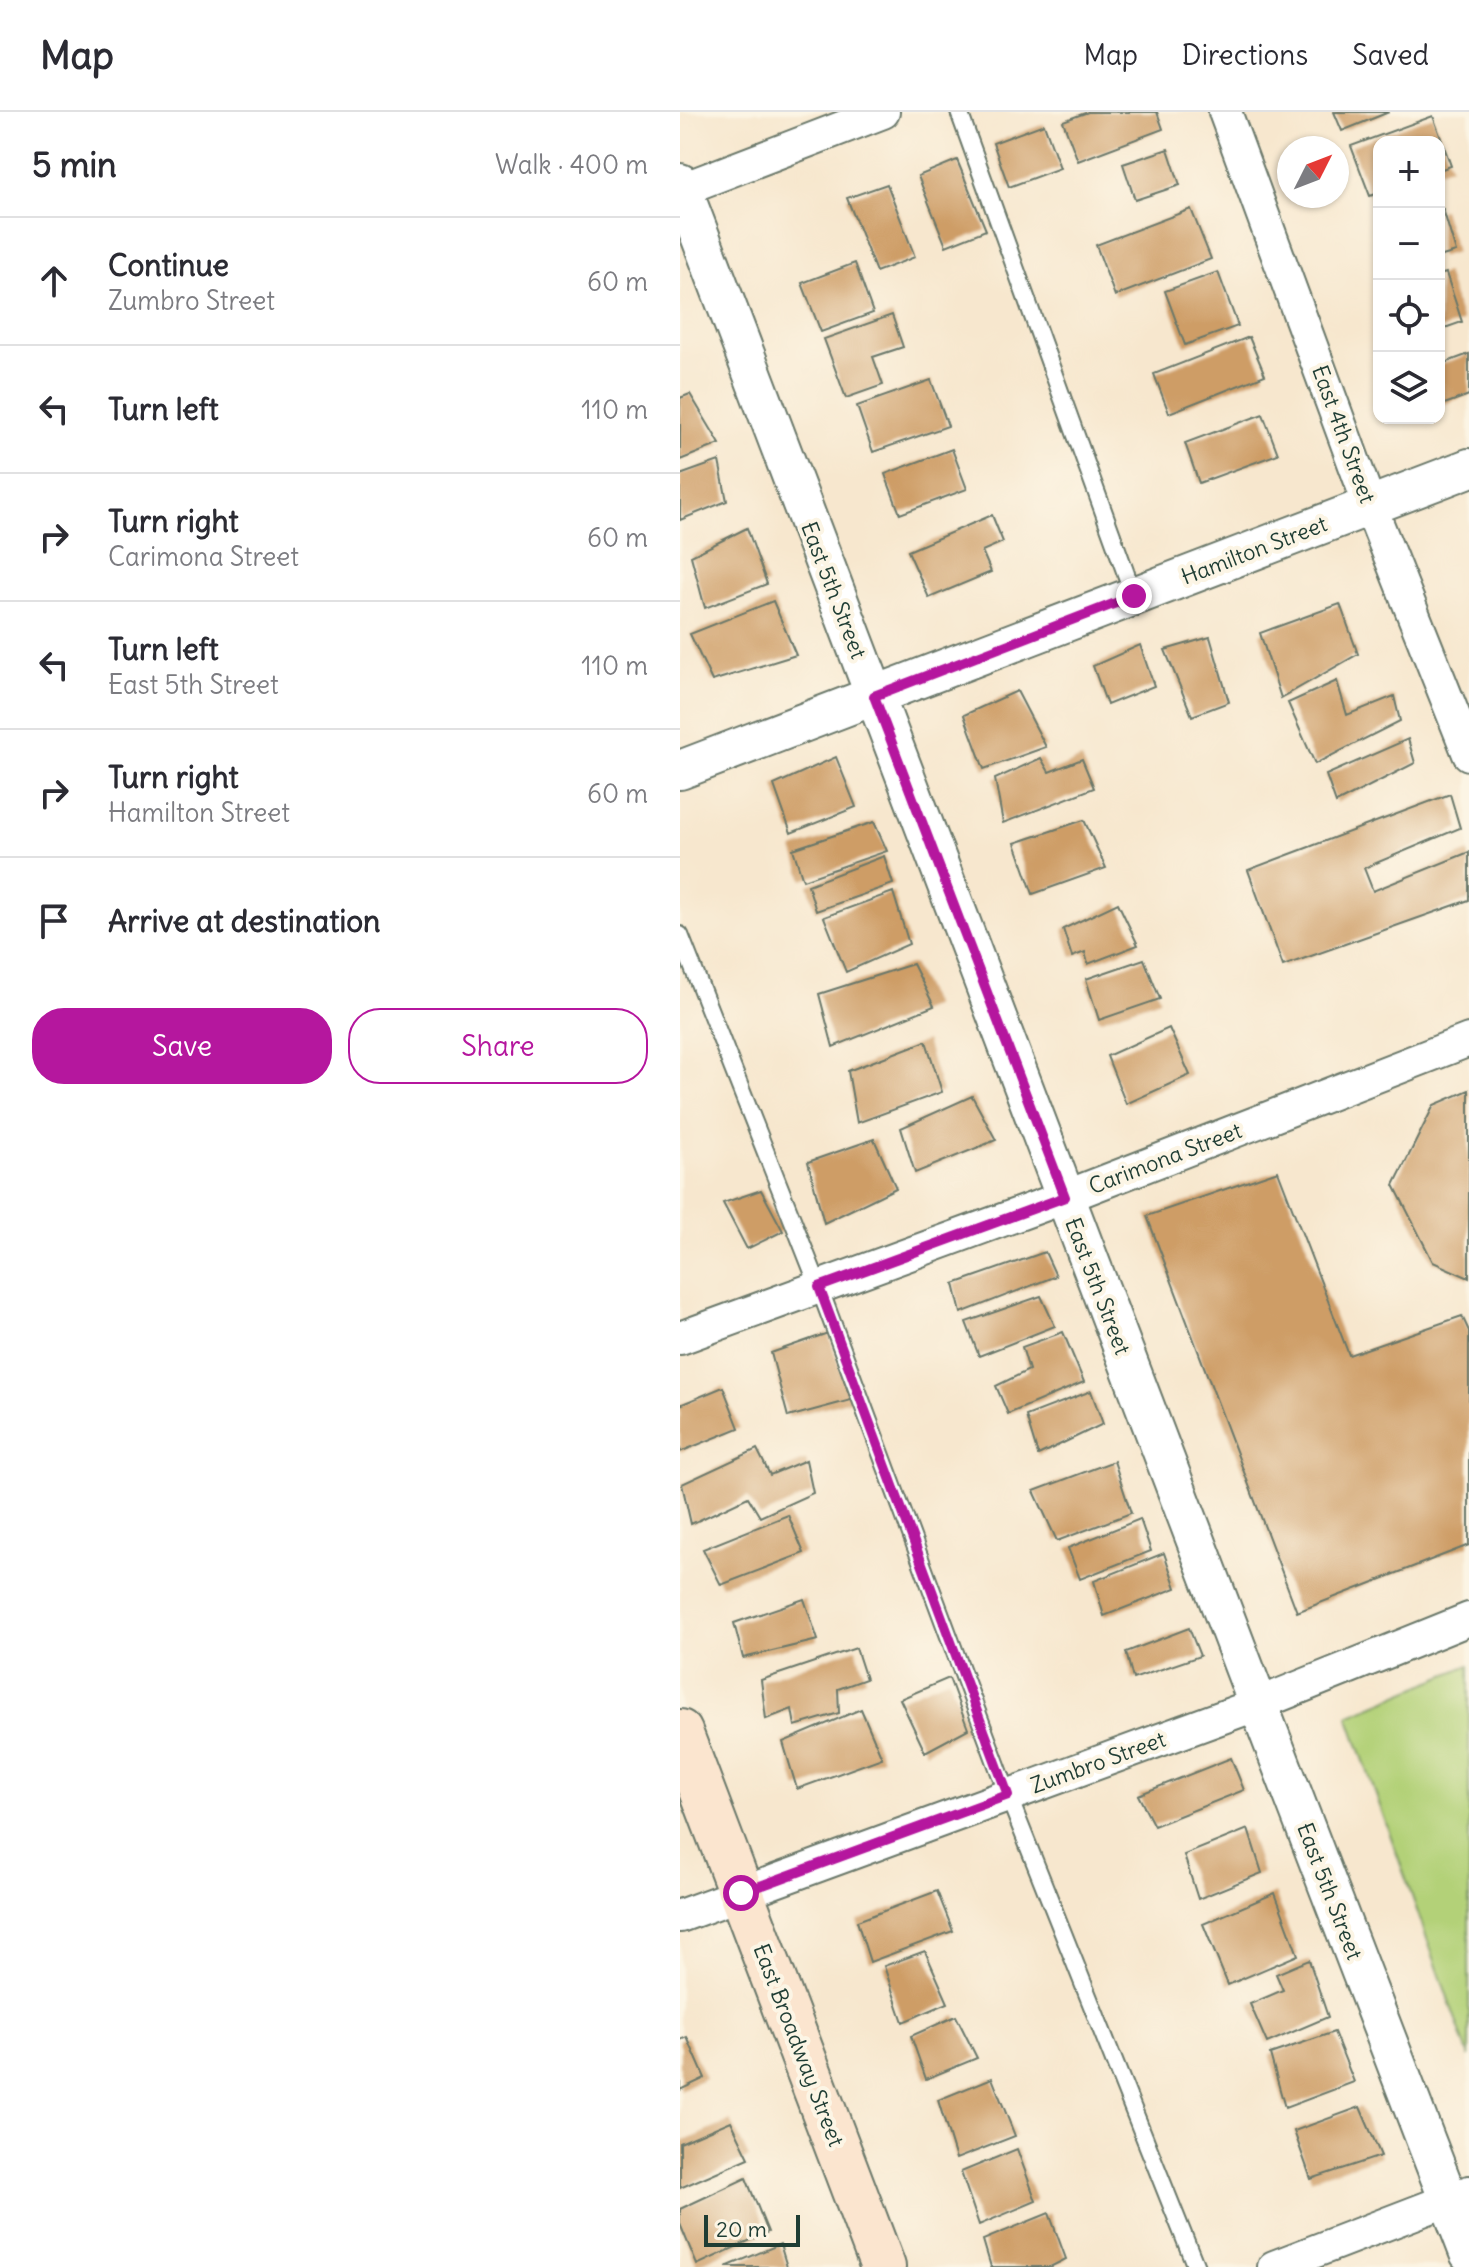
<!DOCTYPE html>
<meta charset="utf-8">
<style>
body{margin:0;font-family:Delius,sans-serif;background:#f7f7f7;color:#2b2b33}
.controls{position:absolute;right:24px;top:24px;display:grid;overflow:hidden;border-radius:16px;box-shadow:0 2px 6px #0004}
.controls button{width:72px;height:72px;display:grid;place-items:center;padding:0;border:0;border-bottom:2px solid #e1e1e2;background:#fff;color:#2b2b33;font:40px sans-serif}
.compass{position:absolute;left:597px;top:24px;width:72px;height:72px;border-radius:50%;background:#fff;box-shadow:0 2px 6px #0004;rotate:48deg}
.scale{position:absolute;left:24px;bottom:20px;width:96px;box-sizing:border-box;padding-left:8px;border:4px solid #1f3d34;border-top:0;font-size:22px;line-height:28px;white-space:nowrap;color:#1f3d34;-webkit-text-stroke:6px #fcf5e5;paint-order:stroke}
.stop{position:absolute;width:24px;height:24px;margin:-18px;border:6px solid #b5179e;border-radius:50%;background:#fff}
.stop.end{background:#b5179e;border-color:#fff;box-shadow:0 2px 8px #0008}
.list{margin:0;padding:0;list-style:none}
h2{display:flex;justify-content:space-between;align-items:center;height:104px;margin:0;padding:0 32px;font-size:34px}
h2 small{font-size:26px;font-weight:400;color:#7c7c81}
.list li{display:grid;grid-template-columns:52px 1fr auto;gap:24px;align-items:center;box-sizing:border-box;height:128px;padding:0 32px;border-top:2px solid #e1e1e2}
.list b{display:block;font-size:30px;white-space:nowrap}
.list p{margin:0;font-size:26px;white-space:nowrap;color:#7c7c81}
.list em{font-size:26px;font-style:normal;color:#7c7c81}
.actions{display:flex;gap:16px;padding:24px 32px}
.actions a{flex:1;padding:18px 0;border:2px solid #b5179e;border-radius:32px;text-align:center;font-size:28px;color:#b5179e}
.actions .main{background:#b5179e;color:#fff}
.icon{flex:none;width:44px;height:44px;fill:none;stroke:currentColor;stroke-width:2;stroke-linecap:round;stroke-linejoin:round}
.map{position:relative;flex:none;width:789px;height:2155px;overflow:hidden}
header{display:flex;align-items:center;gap:48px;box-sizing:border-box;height:112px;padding:0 40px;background:#fff;border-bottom:2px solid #e1e1e2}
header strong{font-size:38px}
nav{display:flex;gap:44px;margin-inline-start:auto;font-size:28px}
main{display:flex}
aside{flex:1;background:#fff}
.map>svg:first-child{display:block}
.green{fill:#b3d178;stroke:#698756;stroke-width:2}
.building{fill:#ce9d66}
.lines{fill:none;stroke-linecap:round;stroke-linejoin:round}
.service-casing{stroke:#6b786a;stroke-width:20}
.minor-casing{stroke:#6b786a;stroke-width:36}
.tertiary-casing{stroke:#6b786a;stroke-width:42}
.secondary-casing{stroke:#6b786a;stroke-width:48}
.service{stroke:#fff;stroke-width:16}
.minor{stroke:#fff;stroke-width:32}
.tertiary{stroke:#fff;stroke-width:38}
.secondary{stroke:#fbe5cf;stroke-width:44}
.route{stroke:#b5179e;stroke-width:10}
.labels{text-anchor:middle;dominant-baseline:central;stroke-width:8;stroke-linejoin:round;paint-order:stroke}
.street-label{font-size:22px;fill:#1f3d34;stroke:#fcf5e5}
</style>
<header>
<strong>Map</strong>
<nav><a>Map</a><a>Directions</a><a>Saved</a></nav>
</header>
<main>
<aside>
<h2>5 min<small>Walk · 400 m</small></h2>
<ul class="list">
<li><svg class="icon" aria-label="ahead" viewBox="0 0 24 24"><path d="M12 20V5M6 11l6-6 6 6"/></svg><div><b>Continue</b><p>Zumbro Street</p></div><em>60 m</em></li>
<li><svg class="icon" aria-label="left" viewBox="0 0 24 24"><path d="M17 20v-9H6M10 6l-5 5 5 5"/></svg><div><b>Turn left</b></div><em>110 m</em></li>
<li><svg class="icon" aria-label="right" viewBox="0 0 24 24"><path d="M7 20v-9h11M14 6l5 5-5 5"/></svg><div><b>Turn right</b><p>Carimona Street</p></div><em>60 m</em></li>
<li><svg class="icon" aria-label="left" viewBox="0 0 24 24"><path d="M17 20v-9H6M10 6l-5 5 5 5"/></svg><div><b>Turn left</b><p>East 5th Street</p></div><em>110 m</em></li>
<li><svg class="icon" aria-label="right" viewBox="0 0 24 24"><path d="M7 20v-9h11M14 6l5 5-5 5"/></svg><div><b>Turn right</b><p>Hamilton Street</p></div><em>60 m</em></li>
<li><svg class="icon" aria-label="arrive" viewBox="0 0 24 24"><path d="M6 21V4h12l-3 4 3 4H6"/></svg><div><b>Arrive at destination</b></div></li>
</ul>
<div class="actions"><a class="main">Save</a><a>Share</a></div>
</aside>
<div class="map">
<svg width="789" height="2155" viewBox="0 0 789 2155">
<rect width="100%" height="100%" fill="#fcf5e5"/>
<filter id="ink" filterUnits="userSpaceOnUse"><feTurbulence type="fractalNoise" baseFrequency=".0125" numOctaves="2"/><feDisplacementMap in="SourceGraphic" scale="16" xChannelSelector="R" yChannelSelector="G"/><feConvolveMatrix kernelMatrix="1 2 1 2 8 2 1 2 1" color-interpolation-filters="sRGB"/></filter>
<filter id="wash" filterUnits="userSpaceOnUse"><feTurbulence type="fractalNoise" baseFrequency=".006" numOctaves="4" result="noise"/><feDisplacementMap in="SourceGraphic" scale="32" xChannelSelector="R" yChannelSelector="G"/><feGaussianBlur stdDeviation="1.8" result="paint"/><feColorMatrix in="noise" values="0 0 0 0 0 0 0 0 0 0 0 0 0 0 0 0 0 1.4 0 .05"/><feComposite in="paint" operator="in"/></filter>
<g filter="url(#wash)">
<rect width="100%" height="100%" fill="#f7e7ce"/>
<!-- green -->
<path class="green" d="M789,1553V1945L668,1604Z"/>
<g id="blocks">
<!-- building -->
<path class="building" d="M408,0H477L483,17L398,49L383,9Z
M654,0H709L662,19Z
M753,4L771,54L759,58V30H699V81L690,84L671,34Z
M364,12L380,56L329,75L313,31Z
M488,37L500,73L455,88L443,52Z
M277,48L306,118L266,134L238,64Z
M207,72L235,145L196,160L167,86Z
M511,97L531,147L435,184L416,133Z
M763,97L776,140L759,145V98Z
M175,151L193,201L141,220L122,171Z
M538,160L558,214L505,233L485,179Z
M766,161L782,210L759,218V163Z
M212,203L223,235L193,245L203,273L166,286L144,227Z
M569,225L585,263L489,301L474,262Z
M789,242V283L759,294V253Z
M251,268L268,314L193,340L177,294Z
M10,282L40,332L0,348V286Z
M583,302L598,342L519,371L505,331Z
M272,337L287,377L220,402L205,362Z
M39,349L47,389L0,408V363Z
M312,403L323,430L302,439L311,460L249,486L228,439Z
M67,416L87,472L25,496L11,444Z
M93,489L116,543L32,569L10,522Z
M660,492L678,542L601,586L580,521Z
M530,525L549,590L512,604L485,538Z
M460,533L474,574L427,593L413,554Z
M657,569L667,603L714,584L720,609L635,652L608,591Z
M337,579L366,635L304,657L284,603Z
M728,627L735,651L656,691L646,663Z
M156,645L176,695L111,721L94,673Z
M361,646L369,660L402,647L414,676L323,711L315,667Z
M770,682L780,716L684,756L693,779L789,740V788L603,854L568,758Z
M404,708L426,756L353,782L335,731Z
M194,710L207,739L123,768L113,737Z
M204,744L213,772L136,799L128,773Z
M213,780L229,832L166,860L144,805Z
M438,791L458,833L408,852L405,840L392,845L383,817Z
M464,847L480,887L419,908L406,867Z
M233,852L254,894L153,935L139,882Z
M489,916L510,963L446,992L427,944Z
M246,929L262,980L177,1011L168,959Z
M789,978V1166L753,1150L714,1073L754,993Z
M292,984L316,1028L235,1061L221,1016Z
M194,1027L216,1076L144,1111L128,1050Z
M598,1059L669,1243L782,1204L789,1219V1433L617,1500L467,1104Z
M81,1078L103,1119L67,1137L43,1091Z
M365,1140L376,1164L281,1201L274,1172Z
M361,1184L375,1214L299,1244L286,1210Z
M383,1220L404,1270L328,1302L316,1274L349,1258L342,1235Z
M148,1221L171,1288L108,1305L91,1241Z
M43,1275L59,1316L0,1340V1293Z
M411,1279L423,1312L358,1343L346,1304Z
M77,1337L90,1363L126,1348L133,1381L80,1405L68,1385L11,1412L2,1372Z
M434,1349L451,1401L377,1429L354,1379Z
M108,1403L124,1441L41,1473L23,1437Z
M460,1407L471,1439L400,1467L388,1436Z
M484,1441L496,1476L424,1504L414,1469Z
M124,1487L138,1528L63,1546L54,1511Z
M509,1516L520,1544L453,1567L446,1540Z
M176,1536L186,1567L158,1577L159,1601L115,1614L112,1597L86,1607L81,1568Z
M269,1566L288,1617L245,1640L220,1587Z
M181,1597L202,1646L117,1677L103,1630Z
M551,1646L564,1678L474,1714L458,1683Z
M568,1717L582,1761L518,1787L504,1743Z
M257,1779L273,1819L190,1850L177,1809Z
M595,1781L618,1843L548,1873L523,1812Z
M245,1839L268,1891L223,1910L204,1854Z
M629,1848L648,1905L587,1931L570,1892L603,1878L596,1862Z
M276,1904L297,1946L246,1967L231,1924Z
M654,1920L674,1970L605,1996L590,1942Z
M7,1925L25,1966L0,1978V1928Z
M312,1966L335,2024L276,2047L258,1988Z
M680,1995L701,2044L631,2067L614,2019Z
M51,2009L69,2046L0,2076V2031Z
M337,2037L356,2089L299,2113L281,2060Z
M66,2066L88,2120L17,2153L0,2112V2097Z
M369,2101L386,2147L370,2155H311L303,2128Z
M100,2132L107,2155H46Z"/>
</g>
</g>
<g filter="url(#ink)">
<use href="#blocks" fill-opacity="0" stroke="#6b786a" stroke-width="2"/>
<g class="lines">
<defs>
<path id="service" d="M279,0L454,484
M0,823L139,1175L328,1683L516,2155"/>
<path id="minor" d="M545,0L690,394L789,642
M0,78L203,0
M0,1226L385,1085L789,928
M0,1804L578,1592L789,1507
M594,2155L789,2080"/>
<path id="tertiary" d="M0,71L578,1592L789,2141
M0,658L789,356"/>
<path id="secondary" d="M0,1620L203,2155"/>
</defs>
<!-- service casing -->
<use href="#service" class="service-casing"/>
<!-- minor casing -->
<use href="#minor" class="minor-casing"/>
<!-- tertiary casing -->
<use href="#tertiary" class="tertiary-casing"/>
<!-- secondary casing -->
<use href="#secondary" class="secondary-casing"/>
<!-- service -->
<use href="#service" class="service"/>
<!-- minor -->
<use href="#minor" class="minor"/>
<!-- tertiary -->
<use href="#tertiary" class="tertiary"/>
<!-- secondary -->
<use href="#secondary" class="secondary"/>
</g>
</g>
<g class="lines" filter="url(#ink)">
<!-- route -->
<path class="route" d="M61,1781L328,1683L139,1175L385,1085L194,584L454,484"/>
</g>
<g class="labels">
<!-- street labels -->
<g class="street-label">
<text transform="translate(664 322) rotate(70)">East 4th Street</text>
<text transform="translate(574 438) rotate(-21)">Hamilton Street</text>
<text transform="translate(154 478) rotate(69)">East 5th Street</text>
<text transform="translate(485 1046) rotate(-21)">Carimona Street</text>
<text transform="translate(418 1174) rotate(69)">East 5th Street</text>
<text transform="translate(418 1650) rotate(-20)">Zumbro Street</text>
<text transform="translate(650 1779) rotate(69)">East 5th Street</text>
<text transform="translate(119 1933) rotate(69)">East Broadway Street</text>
</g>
</g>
</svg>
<div class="controls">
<button>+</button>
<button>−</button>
<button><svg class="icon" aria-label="locate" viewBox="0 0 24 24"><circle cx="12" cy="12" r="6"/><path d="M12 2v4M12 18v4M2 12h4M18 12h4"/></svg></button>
<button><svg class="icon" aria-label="layers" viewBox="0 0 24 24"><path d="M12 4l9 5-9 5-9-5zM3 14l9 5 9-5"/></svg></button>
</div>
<svg class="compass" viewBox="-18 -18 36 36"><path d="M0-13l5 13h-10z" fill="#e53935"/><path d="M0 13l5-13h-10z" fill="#7c7c81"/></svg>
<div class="scale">20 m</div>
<div class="stop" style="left:61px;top:1781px"></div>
<div class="stop end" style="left:454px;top:484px"></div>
</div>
</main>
